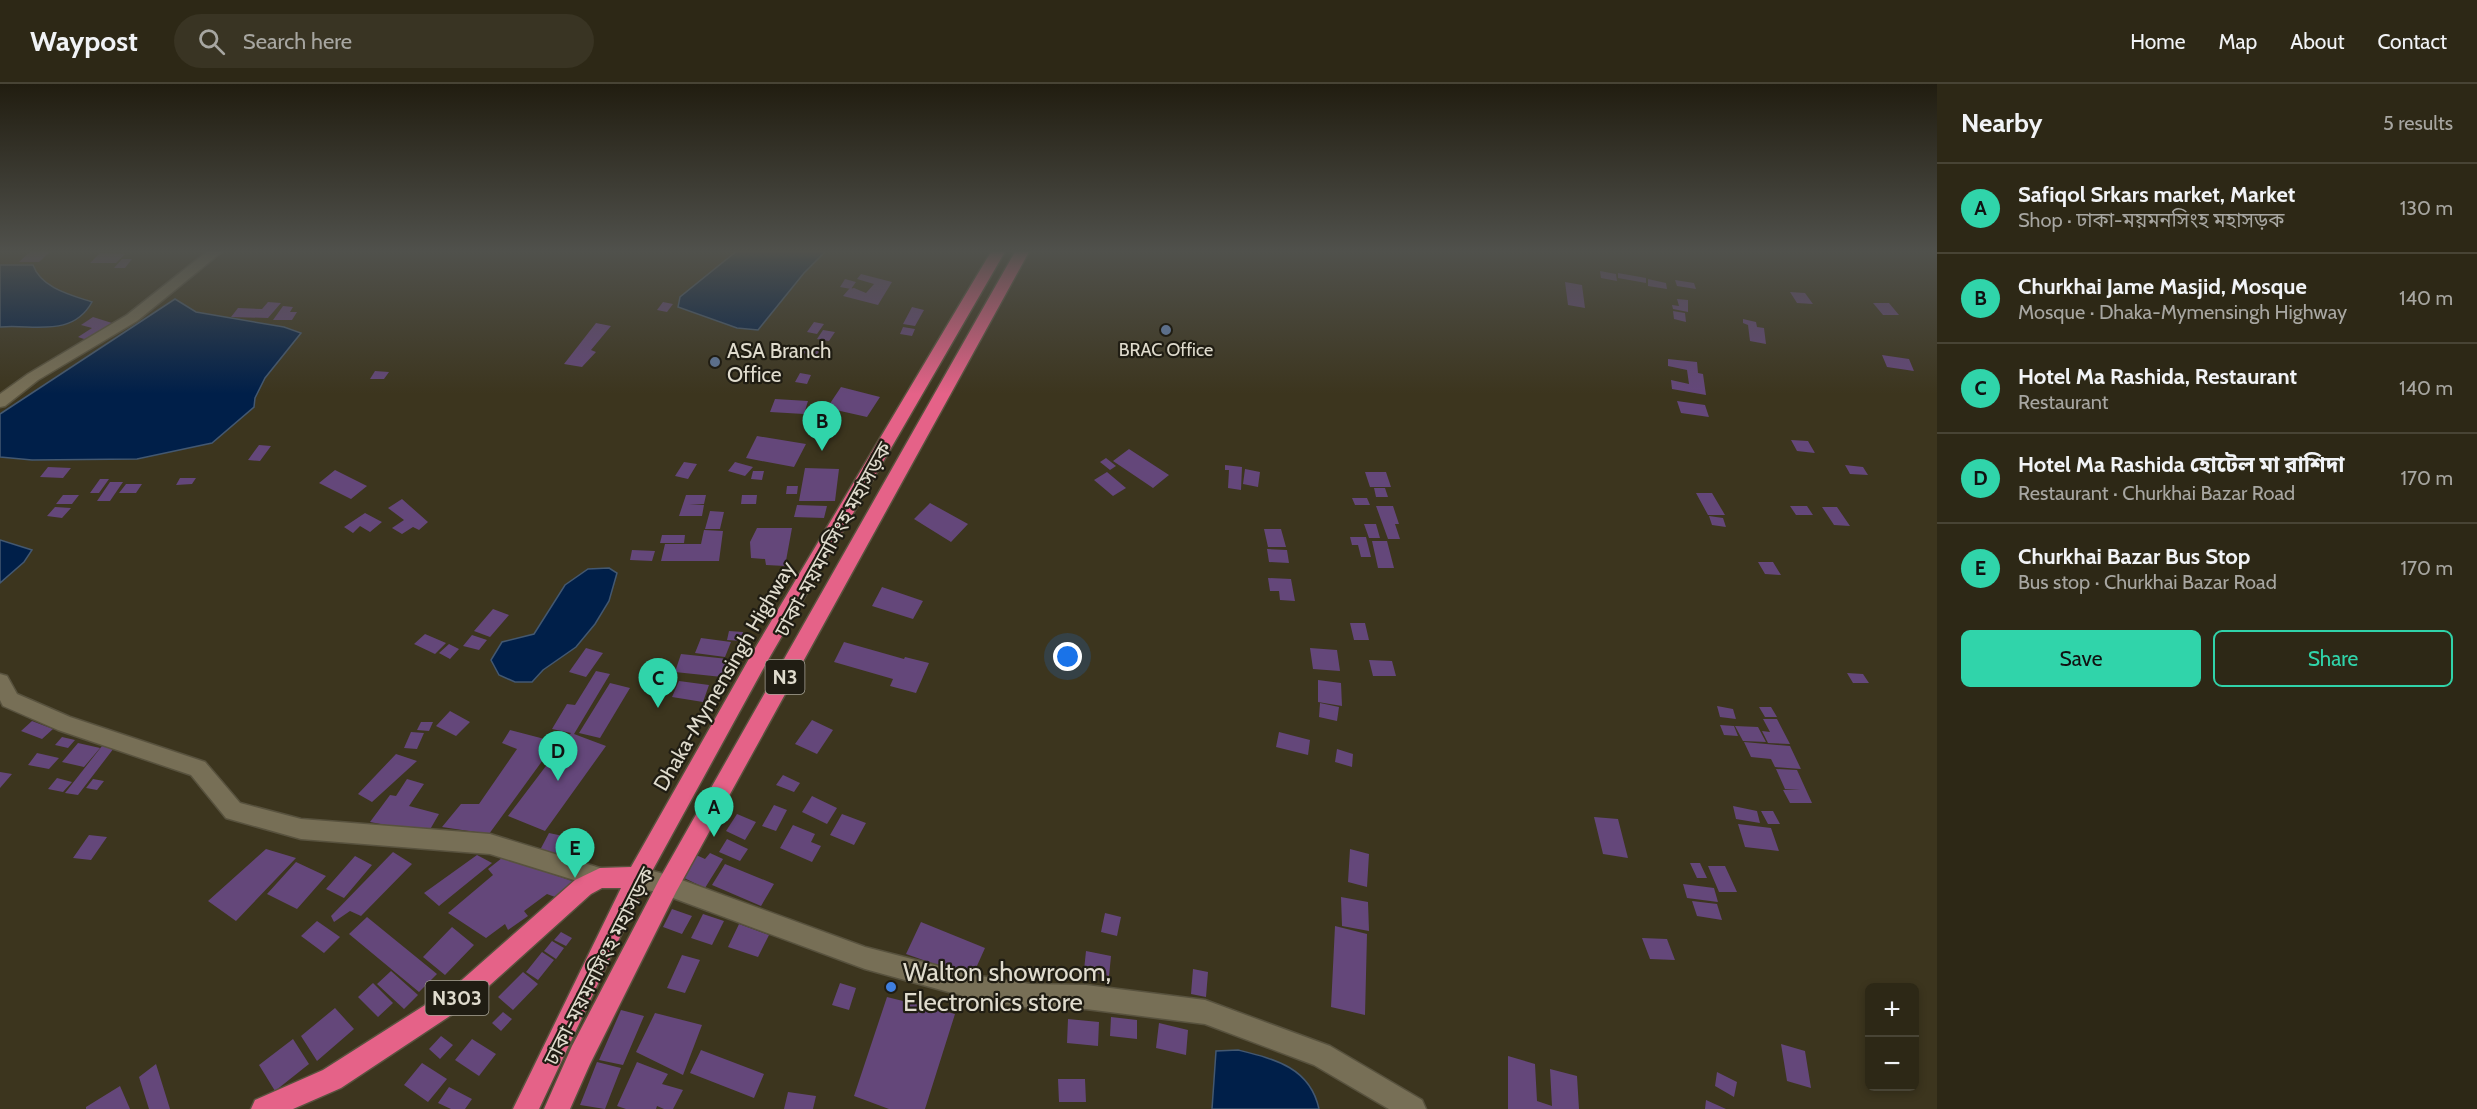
<!DOCTYPE html>
<meta charset="utf-8">
<style>
body{margin:0;font-family:Cabin,"Noto Sans Bengali",sans-serif;background:#393423;color:#f1f3f6}
.controls{position:absolute;right:18px;bottom:18px;display:grid;overflow:hidden;border-radius:9px;box-shadow:0 3px 9px #0003}
.controls button{width:54px;height:54px;display:grid;place-items:center;padding:0;border:0;border-bottom:2px solid #484435;background:#2d2816;color:#f1f3f6;font:30px sans-serif}
.you{position:absolute;left:1068px;top:573px;width:21px;height:21px;margin:-15px;border:4px solid #fff;border-radius:50%;background:#1a73e8;box-shadow:0 0 0 9px #1a73e833}
.badge{display:grid;place-items:center;width:39px;height:39px;border-radius:50%;background:#30d4aa;color:#111;font-size:20px;font-weight:700}
.pin{position:absolute;translate:-50% -50px;filter:drop-shadow(0 2px 3px #0008)}
.pin::after{content:'';position:absolute;top:32px;width:21px;height:18px;background:inherit;clip-path:polygon(0 0,100% 0,50% 100%)}
.list{margin:0;padding:0;list-style:none}
h2{display:flex;justify-content:space-between;align-items:center;height:78px;margin:0;padding:0 24px;font-size:26px}
h2 small{font-size:20px;font-weight:400;color:#a7a6a1}
.list li{display:grid;grid-template-columns:39px 1fr auto;gap:18px;align-items:center;box-sizing:border-box;height:90px;padding:0 24px;border-top:2px solid #484435}
.list b{display:block;font-size:22px;white-space:nowrap}
.list p{margin:0;font-size:20px;white-space:nowrap;color:#a7a6a1}
.list em{font-size:20px;font-style:normal;color:#a7a6a1}
.actions{display:flex;gap:12px;padding:18px 24px}
.actions a{flex:1;padding:14px 0;border:2px solid #30d4aa;border-radius:9px;text-align:center;font-size:21px;color:#30d4aa}
.actions .main{background:#30d4aa;color:#111}
.icon{flex:none;width:33px;height:33px;fill:none;stroke:currentColor;stroke-width:2;stroke-linecap:round;stroke-linejoin:round}
.map{position:relative;flex:none;width:1937px;height:1025px;overflow:hidden}
header{display:flex;align-items:center;gap:36px;box-sizing:border-box;height:84px;padding:0 30px;background:#2d2816;border-bottom:2px solid #484435}
header strong{font-size:28px}
nav{display:flex;gap:33px;margin-inline-start:auto;font-size:21px}
.search{width:420px;height:54px;background:#393423;display:flex;align-items:center;gap:15px;box-sizing:border-box;padding:0 21px;border-radius:33px;color:#a7a6a1;font-size:22px}
main{display:flex}
aside{flex:1;background:#2d2816}
.map>svg:first-child{display:block}
.water{fill:#001f49;stroke:#435871;stroke-width:1.5}
.building{fill:#64477a}
.lines{fill:none;stroke-linecap:round;stroke-linejoin:round}
.minor-casing{stroke:#58523e;stroke-width:3}
.highway-casing{stroke:#58523e;stroke-width:3}
.minor{fill:#776f56;fill-rule:evenodd}
.highway{fill:#e56288;fill-rule:evenodd}
.service-dot{fill:#5c6f8a;stroke:#201d13;stroke-width:2}
.shop-dot{fill:#3f7fe0;stroke:#201d13;stroke-width:2}
.labels{text-anchor:middle;dominant-baseline:central;stroke-width:4.5;stroke-linejoin:round;paint-order:stroke}
.far-poi-label{font-size:18px;fill:#e0dcce;stroke:#201d13}
.shield{fill:#201d13;stroke:#a6a396;stroke-width:1.5}
.shield-label{font-size:20px;font-weight:bold;fill:#e0dcce}
.poi-label{font-size:21px;fill:#e0dcce;stroke:#201d13;text-anchor:start}
.street-label{font-size:21px;fill:#e0dcce;stroke:#201d13}
.near-poi-label{font-size:26px;fill:#e0dcce;stroke:#201d13;text-anchor:start}
</style>
<header>
<strong>Waypost</strong>
<div class="search"><svg class="icon" aria-label="search" viewBox="0 0 24 24"><circle cx="10" cy="10" r="6"/><path d="M15 15l6 6"/></svg>Search here</div>
<nav><a>Home</a><a>Map</a><a>About</a><a>Contact</a></nav>
</header>
<main>
<div class="map">
<svg width="1937" height="1025" viewBox="0 0 1937 1025">
<rect width="100%" height="100%" fill="#3c351e"/>
<!-- water -->
<path class="water" d="M738,166H827L804,189L758,246L737,244L678,223L680,213Z
M0,181H33C41,204 71,211 92,218C72,254 34,240 0,243Z
M175,215L196,228L284,243L301,249L265,294L255,314L254,323L212,359L137,375L32,376L0,373V330Z
M0,456L32,466L24,478L0,499Z
M609,484L617,489L609,517L595,540L576,563L543,586L532,598H515L499,591L491,576L502,558L534,550L565,501L588,485Z
M1238,966C1274,975 1310,983 1319,1025H1212L1216,967Z"/>
<!-- building -->
<path class="building" d="M32,166H52L39,178H19Z
M100,169L125,170L116,179H90Z
M122,175H132L125,184H114Z
M1600,187L1616,190L1617,197L1601,194Z
M1618,189L1646,194V199L1618,194Z
M861,190L892,198L878,221L843,212L849,205L854,204L866,209L874,200L857,195Z
M845,195L856,198L851,205L840,203Z
M1648,195L1666,199L1667,205L1648,202Z
M1675,196L1694,199L1696,205L1677,202Z
M1565,198L1582,201L1585,224L1568,221Z
M1790,208L1805,209L1813,220L1797,219Z
M1677,215L1688,216V228L1673,225L1672,221L1679,222Z
M268,218L281,219L268,234L231,233L238,224L262,225Z
M663,218L673,220L667,228L657,226Z
M1873,219H1889L1899,231H1883Z
M283,222L293,223L290,228H297L292,236H273Z
M912,223L924,226L915,242L903,240Z
M1673,227L1685,229L1686,238L1674,235Z
M93,233L112,239L87,256L78,253L92,244L81,241Z
M1743,235L1756,238L1757,243L1764,244L1766,260L1750,257L1748,241L1743,239Z
M814,238L824,240L817,250L807,248Z
M596,239L611,242L591,266L596,268L582,283L564,280Z
M903,243L915,245L912,252L900,250Z
M823,246L835,248L829,257L817,255Z
M805,263L820,266L816,272L802,269Z
M1882,271L1909,275L1914,287L1887,283Z
M1668,275L1697,278L1698,289L1703,290L1706,311L1672,305L1671,296L1689,300L1687,286L1668,282Z
M375,287L389,288L384,295H370Z
M800,289L811,291L807,300L795,298Z
M841,303L880,313L867,333L827,324Z
M775,315L808,317L804,330L770,328Z
M1677,317L1705,321L1709,333L1681,329Z
M757,352L806,360L794,383L746,374Z
M1791,356L1808,357L1815,369L1797,367Z
M259,361L271,362L260,377L248,376Z
M1129,365L1169,391L1153,404L1113,377Z
M1106,374L1116,382L1110,386L1100,378Z
M684,378L697,380L688,395L675,392Z
M735,378L753,383L745,392L728,387Z
M1225,381L1242,383L1241,406L1228,404L1229,386H1225Z
M1845,381L1863,383L1868,391L1850,390Z
M48,383L71,384L63,394L40,393Z
M805,384L839,385L835,417H799Z
M1245,385L1260,388L1258,403L1243,400Z
M335,386L367,402L351,415L319,399Z
M753,387H764L762,396L751,395Z
M1107,388L1126,404L1113,412L1094,396Z
M1365,388H1386L1391,403H1370Z
M180,394H196L192,400L176,401Z
M100,395H109L99,409H90Z
M110,398H123L110,417H97Z
M126,400H142L136,409H119Z
M787,402H798L797,410H786Z
M1374,404H1385L1388,413H1376Z
M1696,409H1712L1725,431H1708Z
M63,411H79L72,420H56Z
M686,411H706L704,420H689L704,421L702,432H679Z
M742,411H757L756,420H741Z
M1352,414H1367L1370,421H1355Z
M402,415L428,438L419,446L413,443L402,450L392,444L404,436L388,424Z
M930,419L968,440L951,458L914,435Z
M797,421L827,422L824,434L794,433Z
M1376,422H1393L1399,440H1395L1400,455H1388Z
M1790,422H1807L1813,431H1796Z
M55,423L71,424L62,434L47,432Z
M1822,423H1837L1850,442L1834,441Z
M710,427L724,428L720,445H705Z
M365,429L382,438L370,448L360,442L353,449L344,443Z
M1709,432L1723,434L1726,443L1712,441Z
M1364,440H1376L1380,454H1369Z
M757,444H792L785,482L766,481L765,475L751,474L750,458Z
M1264,445H1281L1286,463H1268Z
M704,446L723,447L719,477H661L665,460H701Z
M662,451H685L684,459H660Z
M1350,453H1366L1371,473H1361L1358,461H1352Z
M1372,457H1387L1394,484H1378Z
M1267,465L1287,466L1289,479L1269,478Z
M632,466L655,467L652,477L630,476Z
M1758,478H1773L1781,491L1765,490Z
M1268,494L1291,495L1295,517L1280,516L1279,507H1270Z
M882,503L923,517L913,535L872,522Z
M493,525L509,531L490,553L474,547Z
M1350,539H1365L1369,556H1354Z
M729,547L743,548L741,557L727,556Z
M425,550L446,559L435,570L414,560Z
M472,551L487,556L479,566L463,562Z
M701,554L731,558L725,573L695,569Z
M844,558L904,575L905,573L929,579L916,609L890,602L893,595L834,578Z
M449,560L459,565L450,575L439,569Z
M586,564L603,569L586,593L569,588Z
M1310,564L1337,566L1340,587L1313,585Z
M681,570L728,575L722,593L675,588Z
M1369,576L1392,577L1396,592H1373Z
M596,587L610,590L574,650L606,662L545,747L508,732L571,649L552,645L567,620L575,621Z
M1847,589L1863,590L1869,599H1853Z
M1318,596L1341,599L1342,622L1318,618Z
M679,597L709,601L703,618L672,613Z
M610,599L630,604L600,654L579,649Z
M1320,619L1339,623L1337,637L1319,633Z
M1717,622L1733,625L1736,635L1720,633Z
M1759,623H1771L1777,633H1765Z
M450,627L470,638L456,652L436,642Z
M1763,635H1777L1790,660L1768,659L1762,647L1770,648Z
M812,636L833,646L817,670L795,660Z
M32,637L53,645L42,655L21,647Z
M421,638H433L429,647L417,646Z
M1720,641L1734,642L1738,652L1724,651Z
M1735,642L1758,643L1766,658L1743,657Z
M510,646L556,658L489,750L442,743L461,720H479L517,665L502,659Z
M411,648L424,649L417,665L404,664Z
M1279,648L1310,656L1308,671L1276,663Z
M62,653L75,656L68,664L55,661Z
M1744,658L1790,662L1801,685L1775,683L1771,675L1751,673Z
M78,659L100,664L84,683L62,678Z
M102,662L114,664L78,711L65,709Z
M1337,665L1353,670L1352,683L1335,678Z
M37,669L59,674L49,685L28,681Z
M396,670L417,677L372,718L358,710Z
M1776,685L1797,686L1812,719H1790L1783,706L1800,705H1785Z
M0,688L12,690L0,704Z
M783,691L800,699L794,708L776,701Z
M57,694L72,698L63,708L48,705Z
M93,695L104,697L97,706L86,704Z
M407,695L424,700L409,722L439,730L428,749L370,738L390,711L396,712Z
M812,712L837,724L827,740L802,728Z
M774,721L787,726L776,747L762,742Z
M1733,722L1757,727L1760,739L1736,735Z
M1761,727H1773L1780,740H1768Z
M737,730L756,738L745,756L726,747Z
M842,730L866,739L854,761L830,751Z
M1594,733L1618,735L1628,774L1603,770Z
M1738,740L1771,744L1779,767L1745,763Z
M793,741L815,750L811,758L821,762L812,778L780,764Z
M549,749L582,756L571,776L539,768Z
M89,751L107,753L91,776L73,774Z
M727,755L748,765L740,777L719,768Z
M266,765L296,774L236,837L208,817Z
M1350,765L1369,770L1367,803L1348,798Z
M393,768L412,780L361,832L350,827L334,838L331,832Z
M710,769L723,775L705,804L680,792L694,770L705,775Z
M507,770L512,776L575,798L555,813L547,810L524,827L528,832L508,846L505,840L486,854L448,829L493,791L488,785Z
M477,771L492,779L439,822L424,809Z
M355,772L372,781L344,814L326,805Z
M296,778L326,792L297,825L267,810Z
M1690,779H1700L1707,794H1697Z
M725,780L774,800L761,822L712,801Z
M1708,782H1725L1737,808H1719Z
M1683,800L1714,804L1718,818L1687,814Z
M1341,813L1368,818L1369,847L1342,842Z
M1692,817L1717,820L1722,836L1697,832Z
M672,825L692,832L682,850L663,843Z
M1105,829L1121,833L1117,852L1101,848Z
M703,830L724,837L712,861L691,854Z
M367,833L437,890L419,908L349,850Z
M317,837L340,853L324,869L301,852Z
M921,838L985,864L972,893L906,870Z
M739,840L769,851L758,873L728,863Z
M1335,842L1367,850L1365,931L1331,923Z
M452,843L474,861L445,891L423,873Z
M561,848L572,854L566,862L554,856Z
M1642,854L1667,855L1675,876L1650,875Z
M552,857L564,864L556,875L544,867Z
M1086,867L1111,872L1109,892L1084,886Z
M542,868L554,876L538,896L526,888Z
M682,871L700,876L685,909L667,904Z
M1193,885L1208,888L1206,913L1191,910Z
M391,887L418,911L404,925L377,900Z
M523,888L538,900L513,926L498,913Z
M373,899L393,919L378,933L358,913Z
M840,899L856,904L849,926L832,921Z
M887,913L955,930L925,1025H889L854,1012Z
M335,924L354,945L317,977L301,952Z
M621,926L644,932L623,981L599,976Z
M503,928L512,935L501,947L492,939Z
M655,929L702,941L683,991L636,968Z
M1111,933L1137,936V955L1110,952Z
M1068,935L1099,938L1098,962L1067,959Z
M1159,939L1188,946L1186,971L1156,964Z
M441,952L453,961L440,975L429,965Z
M293,955L309,980L275,1007L259,981Z
M472,955L496,970L479,992L455,976Z
M1781,960L1805,967L1811,1004L1787,997Z
M701,966L764,990L754,1014L690,989Z
M1508,972L1535,980L1537,1017L1552,1022L1550,985L1577,992L1579,1025H1508Z
M597,978L621,984L605,1025L580,1021Z
M637,978L668,990L662,1000L683,1006L673,1025H664L657,1022L656,1025H626L617,1022Z
M422,979L447,995L428,1018L404,1001Z
M156,980L170,1025H149L139,993Z
M1717,988L1737,998L1734,1013L1715,1002Z
M1058,995H1085L1086,1018H1059Z
M120,1002L130,1025H86V1023Z
M449,1003L472,1015L465,1025H451L438,1019Z
M788,1008L816,1012L813,1025H784Z
M1706,1016L1726,1025H1705Z"/>
<g class="lines">
<defs>
<path id="minor" d="M209,166H224L137,237L38,296L5,322L0,323V310L28,290L127,231Z
M0,590L7,592L17,610L70,633L205,678L240,719L301,735L490,750L600,784L608,787L611,794L608,801L600,804L490,770L301,755L233,736L226,734L191,691L58,646L3,622L0,616Z
M637,783L668,791L865,863L974,891L1030,900L1086,901L1205,916L1330,962L1422,1016L1426,1025H1389L1314,981L1205,940L1086,925L1030,924L974,915L865,885L665,811L629,800L626,793L629,786Z"/>
<path id="highway" d="M992,166H1006L768,576L645,800L539,1025H513L621,804H602L591,810L471,918L341,1004L293,1025H251L255,1016L323,986L455,902L575,796L600,784L631,783L754,566Z
M1016,166H1030L676,808L590,980L570,1025H544L572,962L660,794Z"/>
</defs>
<!-- minor casing -->
<use href="#minor" class="minor-casing"/>
<!-- highway casing -->
<use href="#highway" class="highway-casing"/>
<!-- minor -->
<use href="#minor" class="minor"/>
<!-- highway -->
<use href="#highway" class="highway"/>
</g>
<!-- sky -->
<linearGradient id="sky" x2="0" y2="1"><stop stop-color="#211d10"/><stop offset="0.54" stop-color="#50514c"/><stop offset="1" stop-color="#50514c" stop-opacity="0"/></linearGradient>
<rect width="1937" height="310" fill="url(#sky)"/>
<!-- markers -->
<g class="service-dot">
<circle cx="1166" cy="246" r="6"/>
<circle cx="715" cy="278" r="6"/>
</g>
<circle class="shop-dot" cx="891" cy="903" r="6"/>
<g class="labels">
<!-- far-poi labels -->
<g class="far-poi-label">
<text x="1166" y="266">BRAC Office</text>
</g>
<!-- shield labels -->
<g class="shield">
<rect x="765.5" y="576" width="39" height="34" rx="4.5"/>
<rect x="425.5" y="897" width="63" height="34" rx="4.5"/>
</g>
<g class="shield-label">
<text x="785" y="593">N3</text>
<text x="457" y="914">N303</text>
</g>
<!-- poi labels -->
<g class="poi-label">
<text x="727" y="266">ASA Branch<tspan x="727" dy="24">Office</tspan></text>
</g>
<!-- street labels -->
<g class="street-label">
<text transform="translate(833 455) rotate(-61)">ঢাকা-ময়মনসিংহ মহাসড়ক</text>
<text transform="translate(724 592) rotate(-60)">Dhaka-Mymensingh Highway</text>
<text transform="translate(599 882) rotate(-63)">ঢাকা-ময়মনসিংহ মহাসড়ক</text>
</g>
<!-- near-poi labels -->
<g class="near-poi-label">
<text x="903" y="888">Walton showroom,<tspan x="903" dy="30">Electronics store</tspan></text>
</g>
</g>
</svg>
<div class="controls">
<button>+</button>
<button>−</button>
</div>
<div class="you"></div>
<div class="pin badge" style="left:714px;top:753px">A</div>
<div class="pin badge" style="left:822px;top:367px">B</div>
<div class="pin badge" style="left:658px;top:624px">C</div>
<div class="pin badge" style="left:558px;top:697px">D</div>
<div class="pin badge" style="left:575px;top:794px">E</div>
</div>
<aside>
<h2>Nearby<small>5 results</small></h2>
<ul class="list">
<li><span class="badge">A</span><div><b>Safiqol Srkars market, Market</b><p>Shop · ঢাকা-ময়মনসিংহ মহাসড়ক</p></div><em>130 m</em></li>
<li><span class="badge">B</span><div><b>Churkhai Jame Masjid, Mosque</b><p>Mosque · Dhaka-Mymensingh Highway</p></div><em>140 m</em></li>
<li><span class="badge">C</span><div><b>Hotel Ma Rashida, Restaurant</b><p>Restaurant</p></div><em>140 m</em></li>
<li><span class="badge">D</span><div><b>Hotel Ma Rashida হোটেল মা রাশিদা</b><p>Restaurant · Churkhai Bazar Road</p></div><em>170 m</em></li>
<li><span class="badge">E</span><div><b>Churkhai Bazar Bus Stop</b><p>Bus stop · Churkhai Bazar Road</p></div><em>170 m</em></li>
</ul>
<div class="actions"><a class="main">Save</a><a>Share</a></div>
</aside>
</main>
